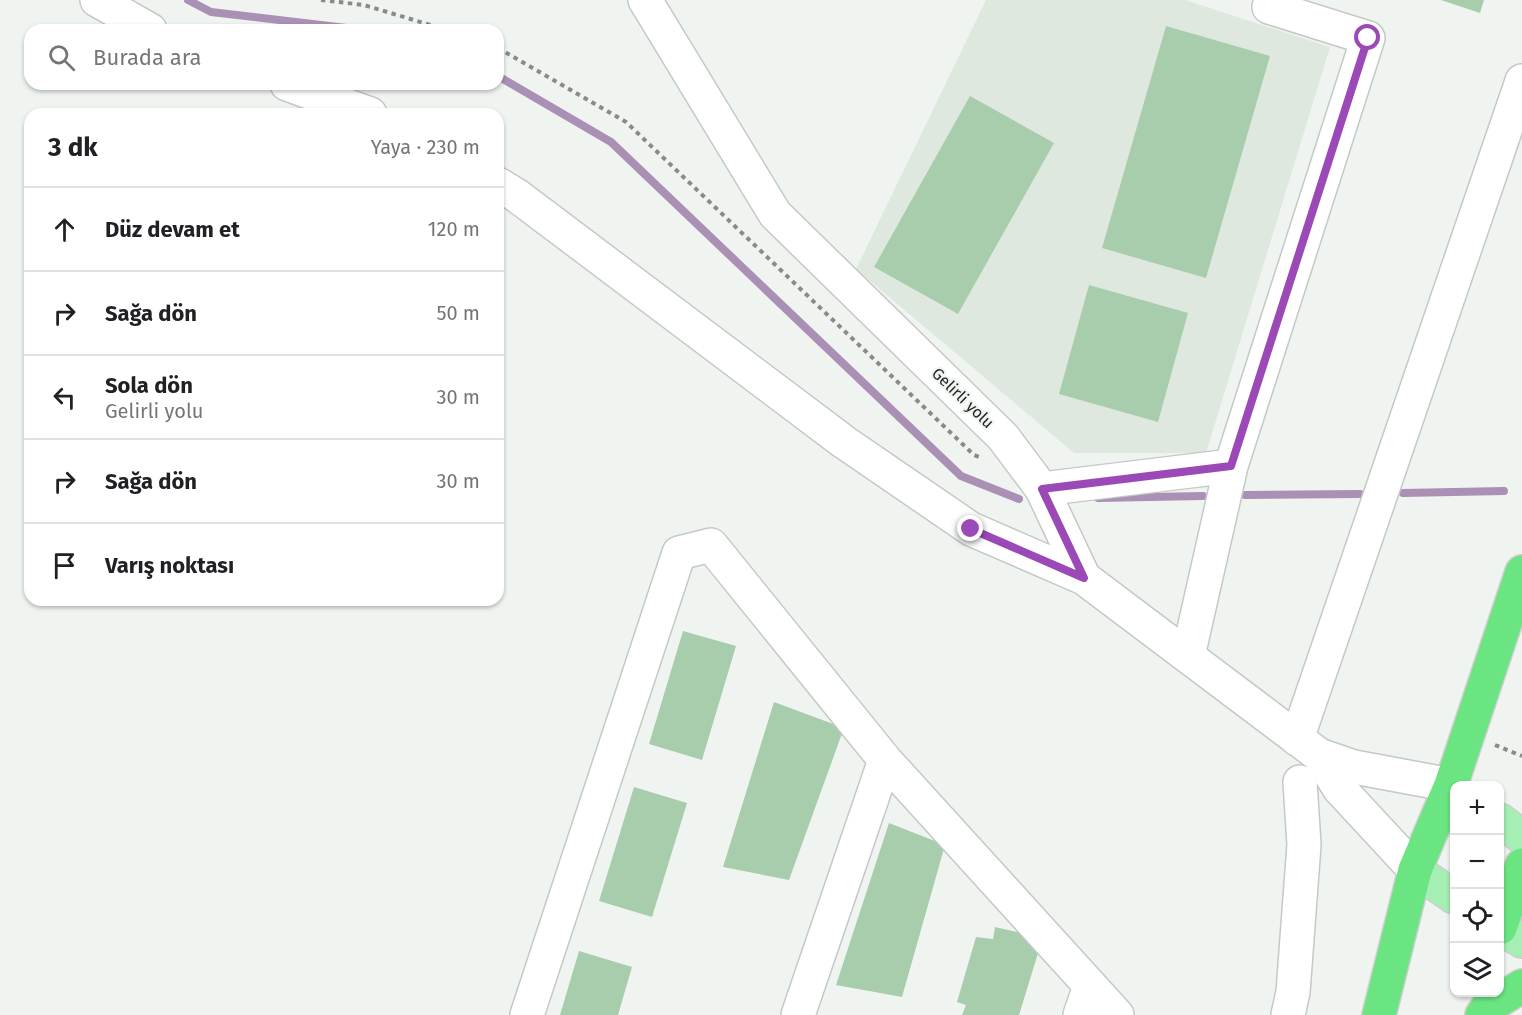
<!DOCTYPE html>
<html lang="tr">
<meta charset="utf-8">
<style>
body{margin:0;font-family:"Fira Sans",sans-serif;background:#f6f6f6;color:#202124}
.controls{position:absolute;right:18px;bottom:18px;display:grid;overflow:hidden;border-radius:12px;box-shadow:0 2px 4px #0004}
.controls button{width:54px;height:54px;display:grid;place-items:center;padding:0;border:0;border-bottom:2px solid #e0e0e0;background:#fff;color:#202124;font:30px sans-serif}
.stop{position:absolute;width:18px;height:18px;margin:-14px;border:4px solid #9c49b8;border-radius:50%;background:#fff}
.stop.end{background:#9c49b8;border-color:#fff;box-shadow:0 2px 6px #0008}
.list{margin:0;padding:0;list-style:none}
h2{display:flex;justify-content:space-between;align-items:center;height:78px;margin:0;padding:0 24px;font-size:26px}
h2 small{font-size:20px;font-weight:400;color:#757577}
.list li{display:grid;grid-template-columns:39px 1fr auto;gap:18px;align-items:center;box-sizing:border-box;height:84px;padding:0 24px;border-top:2px solid #e0e0e0}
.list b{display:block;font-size:22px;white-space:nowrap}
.list p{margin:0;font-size:20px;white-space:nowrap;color:#757577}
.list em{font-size:20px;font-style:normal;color:#757577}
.icon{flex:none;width:33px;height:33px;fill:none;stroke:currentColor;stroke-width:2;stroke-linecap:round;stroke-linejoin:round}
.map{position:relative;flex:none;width:1522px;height:1015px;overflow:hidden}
.search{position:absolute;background:#fff;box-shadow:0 2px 4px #0004;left:24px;top:24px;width:480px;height:66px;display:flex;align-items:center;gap:15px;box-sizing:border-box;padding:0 21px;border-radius:18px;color:#757577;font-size:22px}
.panel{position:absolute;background:#fff;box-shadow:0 2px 4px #0004;left:24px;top:108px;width:480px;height:498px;border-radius:18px}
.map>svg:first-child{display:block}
.built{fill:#dee8df}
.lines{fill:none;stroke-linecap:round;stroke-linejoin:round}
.stream{stroke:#ab90b5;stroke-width:8}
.building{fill:#a8cdac}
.minor-casing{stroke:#c5c9c5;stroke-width:36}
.major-casing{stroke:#cecece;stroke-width:36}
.highway-casing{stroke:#cecece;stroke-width:36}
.path{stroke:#888b88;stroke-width:4;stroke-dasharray:4.5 4.5;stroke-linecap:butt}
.minor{stroke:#fff;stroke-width:33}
.major{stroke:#a6efb4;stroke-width:33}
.highway{stroke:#6be582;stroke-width:33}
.route{stroke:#9c49b8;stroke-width:8}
.labels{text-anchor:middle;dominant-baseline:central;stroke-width:4.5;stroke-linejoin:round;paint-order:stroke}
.street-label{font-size:16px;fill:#1e201e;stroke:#f0f4f0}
</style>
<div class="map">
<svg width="1522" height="1015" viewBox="0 0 1522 1015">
<rect width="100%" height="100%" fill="#f0f4f0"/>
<!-- built -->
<path class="built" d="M986,0H1185L1330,47L1206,453H1074L856,269Z"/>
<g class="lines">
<!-- stream -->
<path class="stream" d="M188,0L211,12L363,30
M498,76L611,142L961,476L1019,499
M1403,493L1504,491
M1245,495L1360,494
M1098,498L1203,496"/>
</g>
<!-- building -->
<path class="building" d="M1441,0H1484L1480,13Z
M1166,26L1270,56L1206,278L1102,248Z
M970,96L1054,143L958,314L874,267Z
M1089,285L1188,313L1158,422L1059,394Z
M683,631L736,646L702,760L649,744Z
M774,702L844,728L789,880L723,867Z
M634,787L687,803L652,917L599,901Z
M889,823L945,845L902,997L836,985Z
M995,927L1026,934L1039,950L1019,1015H962L966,1005L957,1002L976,937L993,939Z
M579,951L632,967L618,1015H560Z"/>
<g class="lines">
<defs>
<path id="minor" d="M97,0L150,30
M645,0L775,214L1003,437L1042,489L1084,578L1319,755L1354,767L1451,785
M287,84L370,114
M498,184L516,195L844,442L971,529L1084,578
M1042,489L1231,466
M1188,656L1231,466L1368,38L1269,7L1272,0
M1297,739L1522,81
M1319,755L1339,788L1415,870
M527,1015L679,553L711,545L885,760L1117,1015
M798,1015L885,760
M1080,1015L1090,986
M1288,1015L1293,992L1304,845L1300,782"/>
<path id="major" d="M1500,820L1522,837
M1415,870L1454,897
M1500,928L1522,941"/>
<path id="highway" d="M1500,928L1522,865
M1379,1015L1415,870L1451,785L1522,572
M1482,1015L1487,1008L1522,986"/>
</defs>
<!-- minor casing -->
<use href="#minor" class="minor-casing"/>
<!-- major casing -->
<use href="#major" class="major-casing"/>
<!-- highway casing -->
<use href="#highway" class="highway-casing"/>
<!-- path -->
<path class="path" d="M321,0L364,5L447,30
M498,48L626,122L974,455L982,458
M1495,745L1522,756"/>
<!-- minor -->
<use href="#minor" class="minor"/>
<!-- major -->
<use href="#major" class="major"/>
<!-- highway -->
<use href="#highway" class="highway"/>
</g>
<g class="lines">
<!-- route -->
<path class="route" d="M971,529L1084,578L1042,489L1231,466L1368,38"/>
</g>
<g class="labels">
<!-- street labels -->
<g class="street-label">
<text transform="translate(963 398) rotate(44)">Gelirli yolu</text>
</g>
</g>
</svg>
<div class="controls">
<button>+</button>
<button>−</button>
<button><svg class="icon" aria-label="locate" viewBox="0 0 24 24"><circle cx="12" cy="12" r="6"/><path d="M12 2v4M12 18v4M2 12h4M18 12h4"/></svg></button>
<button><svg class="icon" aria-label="layers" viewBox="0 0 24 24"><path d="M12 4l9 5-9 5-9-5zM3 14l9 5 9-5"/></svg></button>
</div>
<div class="stop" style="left:1368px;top:38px"></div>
<div class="stop end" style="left:971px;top:529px"></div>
<div class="search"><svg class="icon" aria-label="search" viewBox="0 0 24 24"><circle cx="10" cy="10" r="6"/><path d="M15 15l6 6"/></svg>Burada ara</div>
<section class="panel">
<h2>3 dk<small>Yaya · 230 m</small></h2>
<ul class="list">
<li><svg class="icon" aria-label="ahead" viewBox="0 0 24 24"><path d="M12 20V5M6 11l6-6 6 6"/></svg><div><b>Düz devam et</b></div><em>120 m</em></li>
<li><svg class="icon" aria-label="right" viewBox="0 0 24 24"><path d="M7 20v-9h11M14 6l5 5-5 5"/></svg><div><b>Sağa dön</b></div><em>50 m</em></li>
<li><svg class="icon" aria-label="left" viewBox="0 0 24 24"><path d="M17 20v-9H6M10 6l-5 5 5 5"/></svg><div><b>Sola dön</b><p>Gelirli yolu</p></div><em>30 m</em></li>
<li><svg class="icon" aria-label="right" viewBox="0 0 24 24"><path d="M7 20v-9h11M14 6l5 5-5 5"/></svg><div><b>Sağa dön</b></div><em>30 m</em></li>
<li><svg class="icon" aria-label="arrive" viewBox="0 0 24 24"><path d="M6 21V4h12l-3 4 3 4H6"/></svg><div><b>Varış noktası</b></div></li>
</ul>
</section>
</div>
